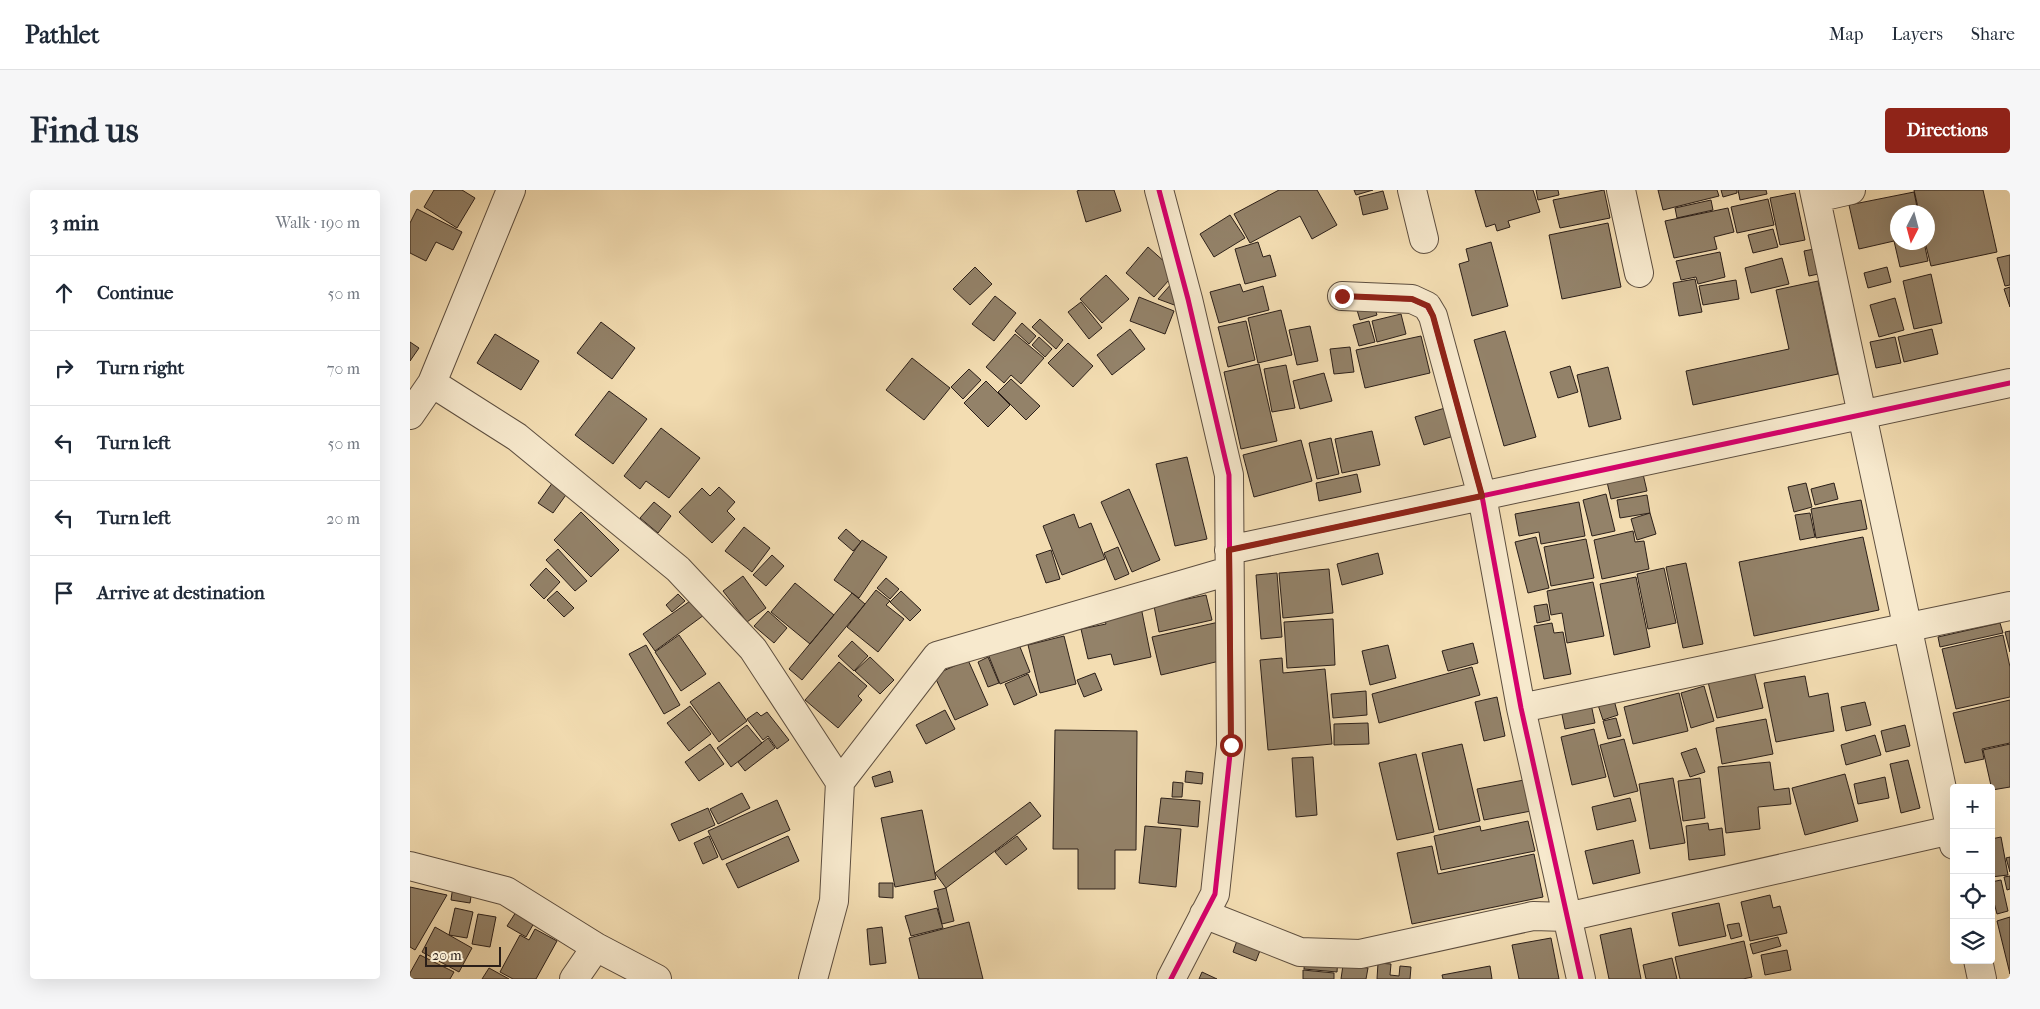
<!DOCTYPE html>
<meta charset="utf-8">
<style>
body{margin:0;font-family:"IM FELL French Canon",serif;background:#f6f6f7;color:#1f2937}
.controls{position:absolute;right:15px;bottom:15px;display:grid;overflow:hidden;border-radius:5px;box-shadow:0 5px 20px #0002}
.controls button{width:45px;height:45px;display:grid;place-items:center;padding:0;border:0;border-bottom:1px solid #e0e1e3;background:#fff;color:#1f2937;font:25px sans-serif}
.compass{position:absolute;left:1480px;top:15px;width:45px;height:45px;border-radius:50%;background:#fff;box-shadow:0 5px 20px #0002;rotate:186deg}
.scale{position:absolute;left:15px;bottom:12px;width:76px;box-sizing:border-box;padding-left:5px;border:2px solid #2b1f19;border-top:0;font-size:14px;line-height:18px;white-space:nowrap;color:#2b1f19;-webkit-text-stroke:4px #f7e9cd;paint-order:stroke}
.stop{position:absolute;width:15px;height:15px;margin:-11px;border:4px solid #8f2418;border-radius:50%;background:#fff}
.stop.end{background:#8f2418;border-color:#fff;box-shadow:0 1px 5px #0008}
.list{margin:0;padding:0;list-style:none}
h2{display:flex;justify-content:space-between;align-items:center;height:65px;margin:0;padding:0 20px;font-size:21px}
h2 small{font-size:16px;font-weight:400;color:#747a83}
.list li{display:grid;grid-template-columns:32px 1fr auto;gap:15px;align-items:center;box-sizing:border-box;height:75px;padding:0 20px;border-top:1px solid #e0e1e3}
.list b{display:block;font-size:19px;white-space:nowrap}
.list em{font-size:16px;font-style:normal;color:#747a83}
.icon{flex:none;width:28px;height:28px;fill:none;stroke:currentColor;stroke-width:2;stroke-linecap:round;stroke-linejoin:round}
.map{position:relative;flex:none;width:1600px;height:789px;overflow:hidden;border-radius:5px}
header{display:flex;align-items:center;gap:30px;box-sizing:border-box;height:70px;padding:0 25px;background:#fff;border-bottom:1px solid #e0e1e3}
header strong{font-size:24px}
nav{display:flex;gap:28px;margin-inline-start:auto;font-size:18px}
.intro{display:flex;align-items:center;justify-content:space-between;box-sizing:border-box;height:120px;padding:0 30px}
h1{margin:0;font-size:35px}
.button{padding:12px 22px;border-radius:5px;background:#8f2418;color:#fff;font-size:18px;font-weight:700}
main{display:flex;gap:30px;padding:0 30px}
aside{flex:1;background:#fff;border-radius:5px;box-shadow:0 5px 20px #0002}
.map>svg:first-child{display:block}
.building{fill:#938269;stroke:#2b1f19}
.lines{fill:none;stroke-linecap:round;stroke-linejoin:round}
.street-casing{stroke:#5d4e3f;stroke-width:30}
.street{stroke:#f7e9cd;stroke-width:28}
.cycleway-casing{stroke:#f7e9cd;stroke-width:8}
.cycleway{stroke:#d6006c;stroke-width:5}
.route{stroke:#8f2418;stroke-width:6}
</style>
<header>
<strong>Pathlet</strong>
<nav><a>Map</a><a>Layers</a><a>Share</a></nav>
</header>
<div class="intro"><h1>Find us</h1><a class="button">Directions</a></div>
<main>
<aside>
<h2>3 min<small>Walk · 190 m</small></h2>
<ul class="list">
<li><svg class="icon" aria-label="ahead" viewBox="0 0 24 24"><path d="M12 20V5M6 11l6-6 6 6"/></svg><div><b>Continue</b></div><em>50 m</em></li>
<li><svg class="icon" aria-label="right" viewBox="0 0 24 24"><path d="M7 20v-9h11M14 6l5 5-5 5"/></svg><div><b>Turn right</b></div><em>70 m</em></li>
<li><svg class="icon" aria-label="left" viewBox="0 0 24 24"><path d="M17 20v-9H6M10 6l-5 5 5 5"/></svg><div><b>Turn left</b></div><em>50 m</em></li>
<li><svg class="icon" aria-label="left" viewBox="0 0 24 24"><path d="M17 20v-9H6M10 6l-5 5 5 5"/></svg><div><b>Turn left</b></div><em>20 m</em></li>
<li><svg class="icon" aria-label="arrive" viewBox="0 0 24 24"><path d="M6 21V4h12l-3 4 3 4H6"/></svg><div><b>Arrive at destination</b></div></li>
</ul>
</aside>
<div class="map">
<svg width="1600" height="789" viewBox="0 0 1600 789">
<rect width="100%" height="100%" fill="#f3ddb2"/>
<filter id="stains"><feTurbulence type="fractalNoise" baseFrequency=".004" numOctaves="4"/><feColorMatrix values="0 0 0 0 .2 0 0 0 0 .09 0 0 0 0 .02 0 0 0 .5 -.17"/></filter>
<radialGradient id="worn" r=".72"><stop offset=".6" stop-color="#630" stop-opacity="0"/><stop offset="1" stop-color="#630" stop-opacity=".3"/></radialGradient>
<!-- building -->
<path class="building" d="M24,0H52L65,8L47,38L14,17Z
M670,0H704L711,21L676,32L667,1Z
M869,0H907L927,35L902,49L890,26L840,53L824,24Z
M944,0H963L946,5Z
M1065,0H1123L1130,22L1098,31L1100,37L1087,41L1085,34L1076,37Z
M1126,0H1148L1149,5L1128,10Z
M1194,0L1200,28L1150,38L1143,10Z
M1248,0H1307L1309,6L1253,20Z
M1311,0H1327V3L1313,7Z
M1328,0H1356L1357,4L1330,10Z
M1504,0H1573L1587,62L1521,76L1515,52H1518V22H1509Z
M973,1L978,19L953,25L949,7Z
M1504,2L1508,22H1488V52H1514L1518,71L1490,77L1484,51L1449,59L1439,15Z
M1385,3L1395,50L1370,55L1360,8Z
M1358,9L1364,35L1327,43L1321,17Z
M1301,10L1303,20L1267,28L1265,18Z
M1318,18L1324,42L1304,47L1307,59L1264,68L1255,31Z
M7,19L52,42L43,60L26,52L16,71L0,63V33Z
M820,25L835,48L804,67L790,44Z
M1198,33L1211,97L1152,109L1139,45Z
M1363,39L1368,57L1343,63L1338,45Z
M848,52L853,67L860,65L866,86L835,94L825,59Z
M1081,52L1098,116L1062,126L1049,74L1059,71L1056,59Z
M738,57L766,82L744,107L716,83Z
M1409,58L1413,83L1399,86L1394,61Z
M1310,62L1315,87L1288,94L1286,87L1271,90L1266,71Z
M1600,65V95L1595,96L1587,68Z
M1372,68L1379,94L1341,103L1335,78Z
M565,77L582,94L560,115L543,99Z
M1477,77L1481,92L1458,98L1454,83Z
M1521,84L1532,133L1504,139L1493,91Z
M696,85L719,109L692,133L670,109Z
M1285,89L1292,122L1269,126L1263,93Z
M1326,90L1329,109L1293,115L1289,96Z
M1408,91L1428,184L1283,215L1276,181L1379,159L1366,100Z
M762,93L767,116L748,109Z
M830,94L833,102L853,96L859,120L809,133L800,102Z
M1600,97V117L1594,99Z
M585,106L606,123L584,151L562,134Z
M729,107L764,121L755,144L720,131Z
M1485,108L1494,140L1469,147L1460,115Z
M671,112L692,138L679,149L658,122Z
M964,115L967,125L950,130L947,120Z
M871,120L882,165L848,173L838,128Z
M991,124L996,144L967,152L962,131Z
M630,129L653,150L646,159L622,137Z
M836,131L845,170L818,177L808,137Z
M959,131L965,152L949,156L943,135Z
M191,132L225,158L202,189L167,163Z
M612,133L626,146L619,154L605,141Z
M900,136L908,171L887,175L879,140Z
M720,139L735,159L702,185L687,165Z
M1522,139L1528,164L1494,172L1488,147Z
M1095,141L1126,247L1094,256L1064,150Z
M85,144L129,171L111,200L67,173Z
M605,144L634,168L611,194L601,185L594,193L576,177Z
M1011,146L1020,183L955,198L946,160Z
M629,147L642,159L635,167L622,155Z
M1485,147L1491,173L1466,178L1460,152Z
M0,152L9,158L0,171Z
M658,153L683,176L663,197L638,173Z
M940,157L944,182L924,184L920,159Z
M502,168L540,198L514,230L476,200Z
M849,174L867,251L831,259L814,182Z
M876,175L885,218L862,222L854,179Z
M1160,176L1168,202L1148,208L1140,182Z
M1198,177L1211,229L1179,237L1167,185Z
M559,179L571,190L553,209L541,197Z
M914,183L922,211L890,219L883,191Z
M601,189L630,216L616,230L588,202Z
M576,191L600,215L578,237L554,213Z
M199,201L237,229L203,274L165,245Z
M1035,218L1044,246L1014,255L1005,227Z
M251,238L290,268L259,308L236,291L230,299L214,286Z
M962,241L970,275L932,283L925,249Z
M921,248L929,284L907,289L899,253Z
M891,250L902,291L844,307L833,265Z
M777,267L797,349L765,356L746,274Z
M947,284L951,302L909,311L906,293Z
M1233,284L1237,301L1201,309L1197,292Z
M143,292L158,302L143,323L128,313Z
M1396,293L1402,317L1384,322L1378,297Z
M1424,293L1428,309L1405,315L1401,299Z
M309,297L325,312L317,321L325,329L302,353L269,322L292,298L300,306Z
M719,299L750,370L722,382L691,312Z
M1196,304L1205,341L1182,346L1173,310Z
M1237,305L1240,323L1210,328L1207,310Z
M1451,310L1457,339L1406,348L1401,319Z
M244,312L261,326L248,343L230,328Z
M1169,312L1175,346L1131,354L1129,342L1109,346L1105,324Z
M171,322L209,360L181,387L144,350Z
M1240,323L1246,344L1227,350L1221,329Z
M1400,323L1405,347L1390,350L1385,325Z
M664,324L669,338L681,333L695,369L652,385L633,336Z
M334,337L360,358L342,382L315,361Z
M436,339L451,352L443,361L428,348Z
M1223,341L1225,352L1234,351L1239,379L1192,389L1184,350Z
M1126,347L1139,398L1118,403L1105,352Z
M1453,347L1469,420L1344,446L1329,372Z
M1176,349L1184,388L1141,396L1134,357Z
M452,350L477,367L449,408L424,390Z
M708,357L719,384L705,390L694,363Z
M148,359L177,391L165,401L136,370Z
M641,360L650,389L636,393L626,365Z
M968,363L973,384L932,395L927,374Z
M362,365L374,376L356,396L343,385Z
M1276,373L1293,454L1273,458L1256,377Z
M136,378L150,392L134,409L120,395Z
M1254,378L1266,433L1238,439L1227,384Z
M919,379L923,423L873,428L869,383Z
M867,383L872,447L851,449L846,385Z
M333,386L356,418L337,432L313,401Z
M1226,387L1240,457L1204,465L1190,394Z
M476,388L489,399L480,409L467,398Z
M1183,392L1194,446L1157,453L1152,423L1141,425L1137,401Z
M385,393L424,425L400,454L361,422Z
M466,400L480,411L476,415L494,429L468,462L437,437Z
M147,401L164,418L154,427L137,410Z
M491,401L511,420L500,431L480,412Z
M442,403L455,414L392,490L379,479Z
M268,404L275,411L262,422L256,415Z
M796,405L802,430L749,442L744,416Z
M283,409L294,425L245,461L233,444Z
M1137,414L1140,430L1127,433L1124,416Z
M731,417L741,467L704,475L701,464L678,469L671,439L696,434L693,424Z
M358,421L377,438L364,453L344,436Z
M923,429L925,475L877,478L874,432Z
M809,432L818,469L751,485L742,447Z
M1142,433L1144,443L1153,442L1161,484L1134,489L1124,436Z
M1590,433L1593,443L1530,457L1528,447Z
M1600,441V462L1595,442Z
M269,445L296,484L271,501L245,462Z
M1593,445L1600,477V507L1546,519L1532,459Z
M654,446L666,494L630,503L618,455Z
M442,451L458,466L444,481L428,466Z
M608,452L620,482L590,494L578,464Z
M1063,453L1068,473L1038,481L1032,461Z
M236,455L270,515L254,524L219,464Z
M978,455L986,488L960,495L952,461Z
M460,467L484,490L470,504L445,481Z
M578,467L589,493L578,497L568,472Z
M872,468L873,483L915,479L922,554L858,560L850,470Z
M558,470L578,515L545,530L524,485Z
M429,472L457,496L448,506L452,510L428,538L395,510Z
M1062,477L1070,505L969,533L962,504Z
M1344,481L1353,518L1307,528L1298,492Z
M685,483L692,500L674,507L667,490Z
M618,484L627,505L604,515L595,494Z
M1395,486L1399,507L1418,503L1424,541L1366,552L1354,493Z
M309,492L337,531L309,552L280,512Z
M1294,496L1304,531L1281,538L1271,503Z
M956,501L957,525L923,528L921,504Z
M1269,503L1278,541L1223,554L1214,517Z
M1087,507L1095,546L1074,551L1065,512Z
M1204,510L1208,525L1193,530L1188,515Z
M1600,510V553L1572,559L1574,569L1555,573L1543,523Z
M1455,512L1461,535L1436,541L1431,517Z
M1181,514L1185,533L1155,539L1151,520Z
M280,516L301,544L279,561L257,533Z
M535,520L545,539L516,554L506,535Z
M347,522L351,526L357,522L379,550L367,559L358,546L353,550L337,529Z
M1206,528L1211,546L1198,549L1193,531Z
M1356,529L1363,564L1312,574L1306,538Z
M958,533L959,554L924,555V534Z
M337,535L352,553L321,577L307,558Z
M1495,535L1500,556L1476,562L1471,541Z
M1184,539L1196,587L1162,595L1151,547Z
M645,540L727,541L726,660H705V699H668V659H643Z
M1465,545L1471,565L1436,575L1431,555Z
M358,548L365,558L335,581L328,572Z
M1214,549L1228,601L1204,607L1190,555Z
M300,554L314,574L289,591L275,572Z
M1052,554L1070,631L1029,640L1012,563Z
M1600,554V597L1582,600L1573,560Z
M1286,558L1295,582L1280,587L1271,563Z
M1006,564L1024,642L987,650L969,573Z
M903,567L907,625L886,627L882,568Z
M1498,570L1510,618L1491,623L1480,574Z
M1360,572L1364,600L1379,598L1381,614L1348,617L1350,639L1316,643L1308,577Z
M480,581L483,592L465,597L462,587Z
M776,581L793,583L792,594L775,592Z
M1435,584L1448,631L1395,645L1382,598Z
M1475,587L1479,608L1448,614L1444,594Z
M1263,588L1275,653L1240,659L1229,594Z
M1290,588L1295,628L1273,631L1268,591Z
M1114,590L1121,621L1074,630L1067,599Z
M763,592L773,593L772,607H762Z
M332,603L340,618L308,634L300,619Z
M751,608L790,611L788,637L748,633Z
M1220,608L1226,631L1187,640L1182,617Z
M367,610L380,640L312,670L298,641Z
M620,612L631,626L536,698L525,683Z
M298,618L305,635L269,651L261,634Z
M512,620L526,689L485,697L471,628Z
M1118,631L1125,661L1031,680L1024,646L1070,636L1071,641Z
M1298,633L1299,640L1312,638L1315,665L1279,670L1276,636Z
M735,636L771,639L766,697L729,693Z
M299,646L308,667L293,674L284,653Z
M378,646L389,671L328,698L316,674Z
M607,646L617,659L596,675L585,662Z
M1591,647L1598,685L1581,687V649Z
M1223,650L1230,683L1183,694L1175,661Z
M1022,656L1028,684L1124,664L1133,707L1002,734L987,663Z
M1600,667V682L1596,668Z
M1600,686V699L1597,700L1594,687Z
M1591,690L1598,721L1587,724L1581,701V692Z
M469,693H483V708L469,707Z
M43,696L62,700L60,713L41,710Z
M0,697L37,705L5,760L0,757Z
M536,698L544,731L532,734L524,701Z
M1360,705L1363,718L1370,716L1377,743L1340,751L1331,712Z
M1309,713L1316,746L1269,756L1262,723Z
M45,718L63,722L57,748L39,745Z
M527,718L533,738L501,746L495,726Z
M106,722L124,733L116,747L97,736Z
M68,724L86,727L80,757L62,754Z
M1600,727V784L1587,731Z
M559,732L573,789H509L499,748Z
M1329,733L1332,746L1321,749L1317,735Z
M25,737L62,758L49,782L12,762Z
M472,737L476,773L460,775L457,739Z
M1221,738L1231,789H1199L1190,745Z
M125,739L147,751L126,789H103L90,782L110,745L119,750Z
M830,742L854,750L846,771L823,762Z
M1368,747L1371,756L1343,764L1340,754Z
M1141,748L1149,789H1109L1102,755Z
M1334,751L1342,787L1333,789H1270L1265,767Z
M1377,760L1381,780L1355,785L1351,765Z
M895,764L928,767L927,782L894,779Z
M10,765L44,782L40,789H0V783Z
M1262,768L1267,789H1236L1233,775Z
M968,773L981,774L980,785L989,786L990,776L1001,777L1000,789H967Z
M933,775L958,778L956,789H931Z
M1080,776L1082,789H1033L1032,785Z
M79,778L99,789H72Z
M893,780L924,783V789H893Z
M792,782L807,789H789Z"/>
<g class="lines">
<defs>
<path id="street" d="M749,0L778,109L819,285L821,555L805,704L761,789
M1002,0L1014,49
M1211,0L1229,83
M1404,0L1544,655
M1406,8L1441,0
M932,106L1002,109L1017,116L1023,126L1072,306L1111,518L1171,789
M22,193L107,247L268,379L343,459L430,592
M0,225L22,193L101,0
M819,360L1600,193
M1111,518L1600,416
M0,676L96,701L186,757L247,789
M794,724L890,762L950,764L1123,726L1157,727L1541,640
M1568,770L1572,789
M164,789L186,757
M403,789L424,711L430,592L527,466L819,381"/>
</defs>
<!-- street casing -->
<use href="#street" class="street-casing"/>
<!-- street -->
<use href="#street" class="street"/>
<defs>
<path id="cycleway" d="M749,0L778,109L819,285L821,555L805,704L761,789
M932,106L1002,109L1017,116L1023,126L1072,306L1111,518L1171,789
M819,360L1600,193"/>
</defs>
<!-- cycleway casing -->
<use href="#cycleway" class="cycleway-casing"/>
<!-- cycleway -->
<use href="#cycleway" class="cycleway"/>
</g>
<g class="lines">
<!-- route -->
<path class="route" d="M821,555L819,360L1072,306L1023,126L1018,116L1002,109L932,106"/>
</g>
<rect width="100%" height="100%" filter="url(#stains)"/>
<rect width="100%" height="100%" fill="url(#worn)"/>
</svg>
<div class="controls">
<button>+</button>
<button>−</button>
<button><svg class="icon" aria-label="locate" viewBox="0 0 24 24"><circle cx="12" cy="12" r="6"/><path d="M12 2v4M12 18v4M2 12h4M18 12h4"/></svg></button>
<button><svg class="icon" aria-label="layers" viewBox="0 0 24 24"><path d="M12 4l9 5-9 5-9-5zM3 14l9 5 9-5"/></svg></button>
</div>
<svg class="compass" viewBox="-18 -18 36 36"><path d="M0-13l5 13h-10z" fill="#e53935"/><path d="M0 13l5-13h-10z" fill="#747a83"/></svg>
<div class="scale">20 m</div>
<div class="stop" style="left:821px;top:555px"></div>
<div class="stop end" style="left:932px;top:106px"></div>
</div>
</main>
